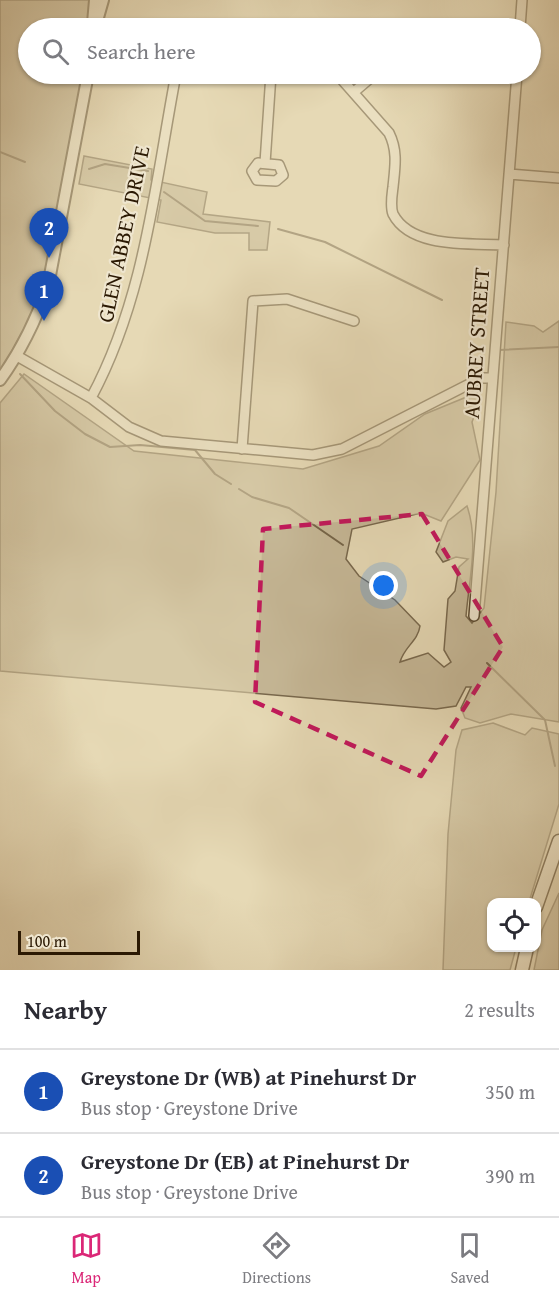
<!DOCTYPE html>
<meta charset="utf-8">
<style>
body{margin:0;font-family:"Gentium Book Plus",serif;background:#f2f2f3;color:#2b2b33}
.controls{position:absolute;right:18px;bottom:18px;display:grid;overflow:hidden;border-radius:12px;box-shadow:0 2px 4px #0004}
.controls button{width:54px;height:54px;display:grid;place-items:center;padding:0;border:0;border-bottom:2px solid #e1e1e2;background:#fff;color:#2b2b33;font:30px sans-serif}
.scale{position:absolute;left:18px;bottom:15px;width:122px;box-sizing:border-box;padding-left:6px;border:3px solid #2b1903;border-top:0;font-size:16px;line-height:21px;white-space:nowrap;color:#2b1903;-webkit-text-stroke:4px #efe6cf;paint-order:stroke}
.you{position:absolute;left:384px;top:586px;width:21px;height:21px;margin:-15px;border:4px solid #fff;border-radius:50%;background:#1a73e8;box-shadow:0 0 0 9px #1a73e833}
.badge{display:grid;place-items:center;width:39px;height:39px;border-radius:50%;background:#db2777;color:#fff;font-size:20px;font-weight:700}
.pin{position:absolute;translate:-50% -50px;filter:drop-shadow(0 2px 3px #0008)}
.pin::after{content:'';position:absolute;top:32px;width:21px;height:18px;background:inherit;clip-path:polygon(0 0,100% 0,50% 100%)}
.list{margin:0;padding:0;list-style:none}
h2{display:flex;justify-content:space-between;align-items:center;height:78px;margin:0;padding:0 24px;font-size:26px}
h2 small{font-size:20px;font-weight:400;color:#7c7c81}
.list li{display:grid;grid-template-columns:39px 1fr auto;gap:18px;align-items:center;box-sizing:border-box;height:84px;padding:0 24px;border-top:2px solid #e1e1e2}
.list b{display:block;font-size:22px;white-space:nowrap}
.list p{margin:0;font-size:20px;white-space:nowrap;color:#7c7c81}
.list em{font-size:20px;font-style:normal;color:#7c7c81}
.icon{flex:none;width:33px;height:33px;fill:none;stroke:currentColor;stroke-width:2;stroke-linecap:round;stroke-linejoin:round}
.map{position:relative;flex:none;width:559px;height:970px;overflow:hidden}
.search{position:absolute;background:#fff;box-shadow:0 2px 4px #0004;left:18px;right:18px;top:18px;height:66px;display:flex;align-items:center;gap:15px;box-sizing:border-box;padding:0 21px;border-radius:33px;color:#7c7c81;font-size:22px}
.sheet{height:246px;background:#fff}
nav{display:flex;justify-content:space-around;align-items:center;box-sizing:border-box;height:84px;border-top:2px solid #e1e1e2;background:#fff;font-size:16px;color:#7c7c81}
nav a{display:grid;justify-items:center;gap:3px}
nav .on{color:#db2777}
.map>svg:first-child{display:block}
.green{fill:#c6b897;stroke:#78684d;stroke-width:1.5}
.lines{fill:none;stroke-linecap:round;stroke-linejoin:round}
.stream{stroke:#756549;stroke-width:2}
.minor-casing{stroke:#5a4930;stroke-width:12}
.tertiary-casing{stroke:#5a4930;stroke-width:14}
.secondary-casing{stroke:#2b1903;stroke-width:15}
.minor{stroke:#efe6cf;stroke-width:9}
.tertiary{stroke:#efe6cf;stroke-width:10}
.secondary{stroke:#efe6cf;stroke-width:12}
.marked{fill:none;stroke:#c2185b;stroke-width:4.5;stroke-dasharray:12 8;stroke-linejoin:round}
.labels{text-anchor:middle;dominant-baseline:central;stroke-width:4.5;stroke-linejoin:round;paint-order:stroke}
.street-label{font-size:22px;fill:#2b1903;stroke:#efe6cf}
</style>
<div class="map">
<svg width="559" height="970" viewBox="0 0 559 970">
<rect width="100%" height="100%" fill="#e6d9b5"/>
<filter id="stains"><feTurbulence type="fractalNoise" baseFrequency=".00333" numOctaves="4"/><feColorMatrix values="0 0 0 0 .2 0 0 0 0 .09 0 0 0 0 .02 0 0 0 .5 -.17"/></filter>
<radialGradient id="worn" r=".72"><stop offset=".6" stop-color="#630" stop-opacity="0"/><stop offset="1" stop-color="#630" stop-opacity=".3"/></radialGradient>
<!-- green -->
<path class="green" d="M0,0H92L89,28H28V74H83L45,277L35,309L0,372Z
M84,156L152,169L151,180L207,192L203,214L270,222L267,250H249V233H215L157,222L161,200L79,184Z
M559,321V722L511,714L480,723L465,718L461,708L471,687H466L456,706L436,709L0,671V403L24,374L134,451L303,469L379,446L425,414L464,398L476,389L480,401L472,422L480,460L441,521L421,513L352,529L346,559L359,576L395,600L420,626C418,641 404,647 400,662L428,653L444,667L451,662L444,650L448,599L455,591L459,567L468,559L456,557L443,562L436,552L448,521L467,506C479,540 469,581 466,616L472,623L484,608L496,492L506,322L534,326L543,332Z
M493,723L525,735L532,728L559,734V804L529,902H492V948H516L510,970H443L448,834L456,750L462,730Z
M559,893V970H534L542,930Z"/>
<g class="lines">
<!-- stream -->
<path class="stream" d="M0,152L25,162
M89,169L105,164L148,171
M164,192L205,221L258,226
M278,229L325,242L442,300
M499,350L559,347
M20,374L55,411L85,434L110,447L140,445L195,450L215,474L231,484
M239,489L252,497L289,508L343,545
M487,663L545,720L555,766"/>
<defs>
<path id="minor" d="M520,28L522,0
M337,74L389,133C398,151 395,167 393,187C392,195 390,206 393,214C411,249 471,243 504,245
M354,92L375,74
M258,163L279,165L283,175L276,181L257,180L252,171Z
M265,163L271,74
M509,174L559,178
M17,356L91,398L129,427L161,441L313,455L342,449L481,378H493
M91,398C145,298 155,184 176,74
M242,449L253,301L287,299L354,321
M474,616L517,74"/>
<path id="tertiary" d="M93,23L95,0
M95,28L103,0
M0,380C21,351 36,320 48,286L88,74"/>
<path id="secondary" d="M536,907L559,841
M522,970L527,948"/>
</defs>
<!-- minor casing -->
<use href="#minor" class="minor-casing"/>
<!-- tertiary casing -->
<use href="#tertiary" class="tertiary-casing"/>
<!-- secondary casing -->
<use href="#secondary" class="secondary-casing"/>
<!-- minor -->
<use href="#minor" class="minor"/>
<!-- tertiary -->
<use href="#tertiary" class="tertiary"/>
<!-- secondary -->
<use href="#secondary" class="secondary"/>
</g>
<!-- marked area -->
<path d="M0 0H559V970H0ZM422,514L503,647L421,776L255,702L263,529Z" fill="#e6d9b5" fill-opacity=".55" fill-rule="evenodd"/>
<path class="marked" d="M422,514L503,647L421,776L255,702L263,529Z"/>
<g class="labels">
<!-- street labels -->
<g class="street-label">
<text transform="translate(123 234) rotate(-78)">GLEN ABBEY DRIVE</text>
<text transform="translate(476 343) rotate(-86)">AUBREY STREET</text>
</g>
</g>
<rect width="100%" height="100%" filter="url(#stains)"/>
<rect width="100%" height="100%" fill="url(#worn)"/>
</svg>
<div class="controls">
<button><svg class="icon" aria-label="locate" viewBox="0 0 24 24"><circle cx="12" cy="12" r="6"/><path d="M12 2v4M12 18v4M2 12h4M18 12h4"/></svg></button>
</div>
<div class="scale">100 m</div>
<div class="you"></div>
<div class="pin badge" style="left:44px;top:321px;background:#1a4fb4">1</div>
<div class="pin badge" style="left:49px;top:258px;background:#1a4fb4">2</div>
<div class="search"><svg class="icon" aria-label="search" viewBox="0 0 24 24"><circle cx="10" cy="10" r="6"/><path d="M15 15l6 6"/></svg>Search here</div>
</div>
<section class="sheet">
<h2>Nearby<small>2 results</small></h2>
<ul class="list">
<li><span class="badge" style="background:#1a4fb4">1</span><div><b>Greystone Dr (WB) at Pinehurst Dr</b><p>Bus stop · Greystone Drive</p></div><em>350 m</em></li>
<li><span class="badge" style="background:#1a4fb4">2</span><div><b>Greystone Dr (EB) at Pinehurst Dr</b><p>Bus stop · Greystone Drive</p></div><em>390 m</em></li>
</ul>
</section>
<nav>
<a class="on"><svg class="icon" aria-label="map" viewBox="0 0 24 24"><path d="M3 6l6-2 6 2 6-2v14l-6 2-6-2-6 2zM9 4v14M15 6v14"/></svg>Map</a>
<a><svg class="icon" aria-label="directions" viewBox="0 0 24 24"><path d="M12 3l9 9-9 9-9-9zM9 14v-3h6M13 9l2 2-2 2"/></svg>Directions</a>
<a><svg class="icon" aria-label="saved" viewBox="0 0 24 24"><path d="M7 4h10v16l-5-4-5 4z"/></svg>Saved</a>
</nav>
